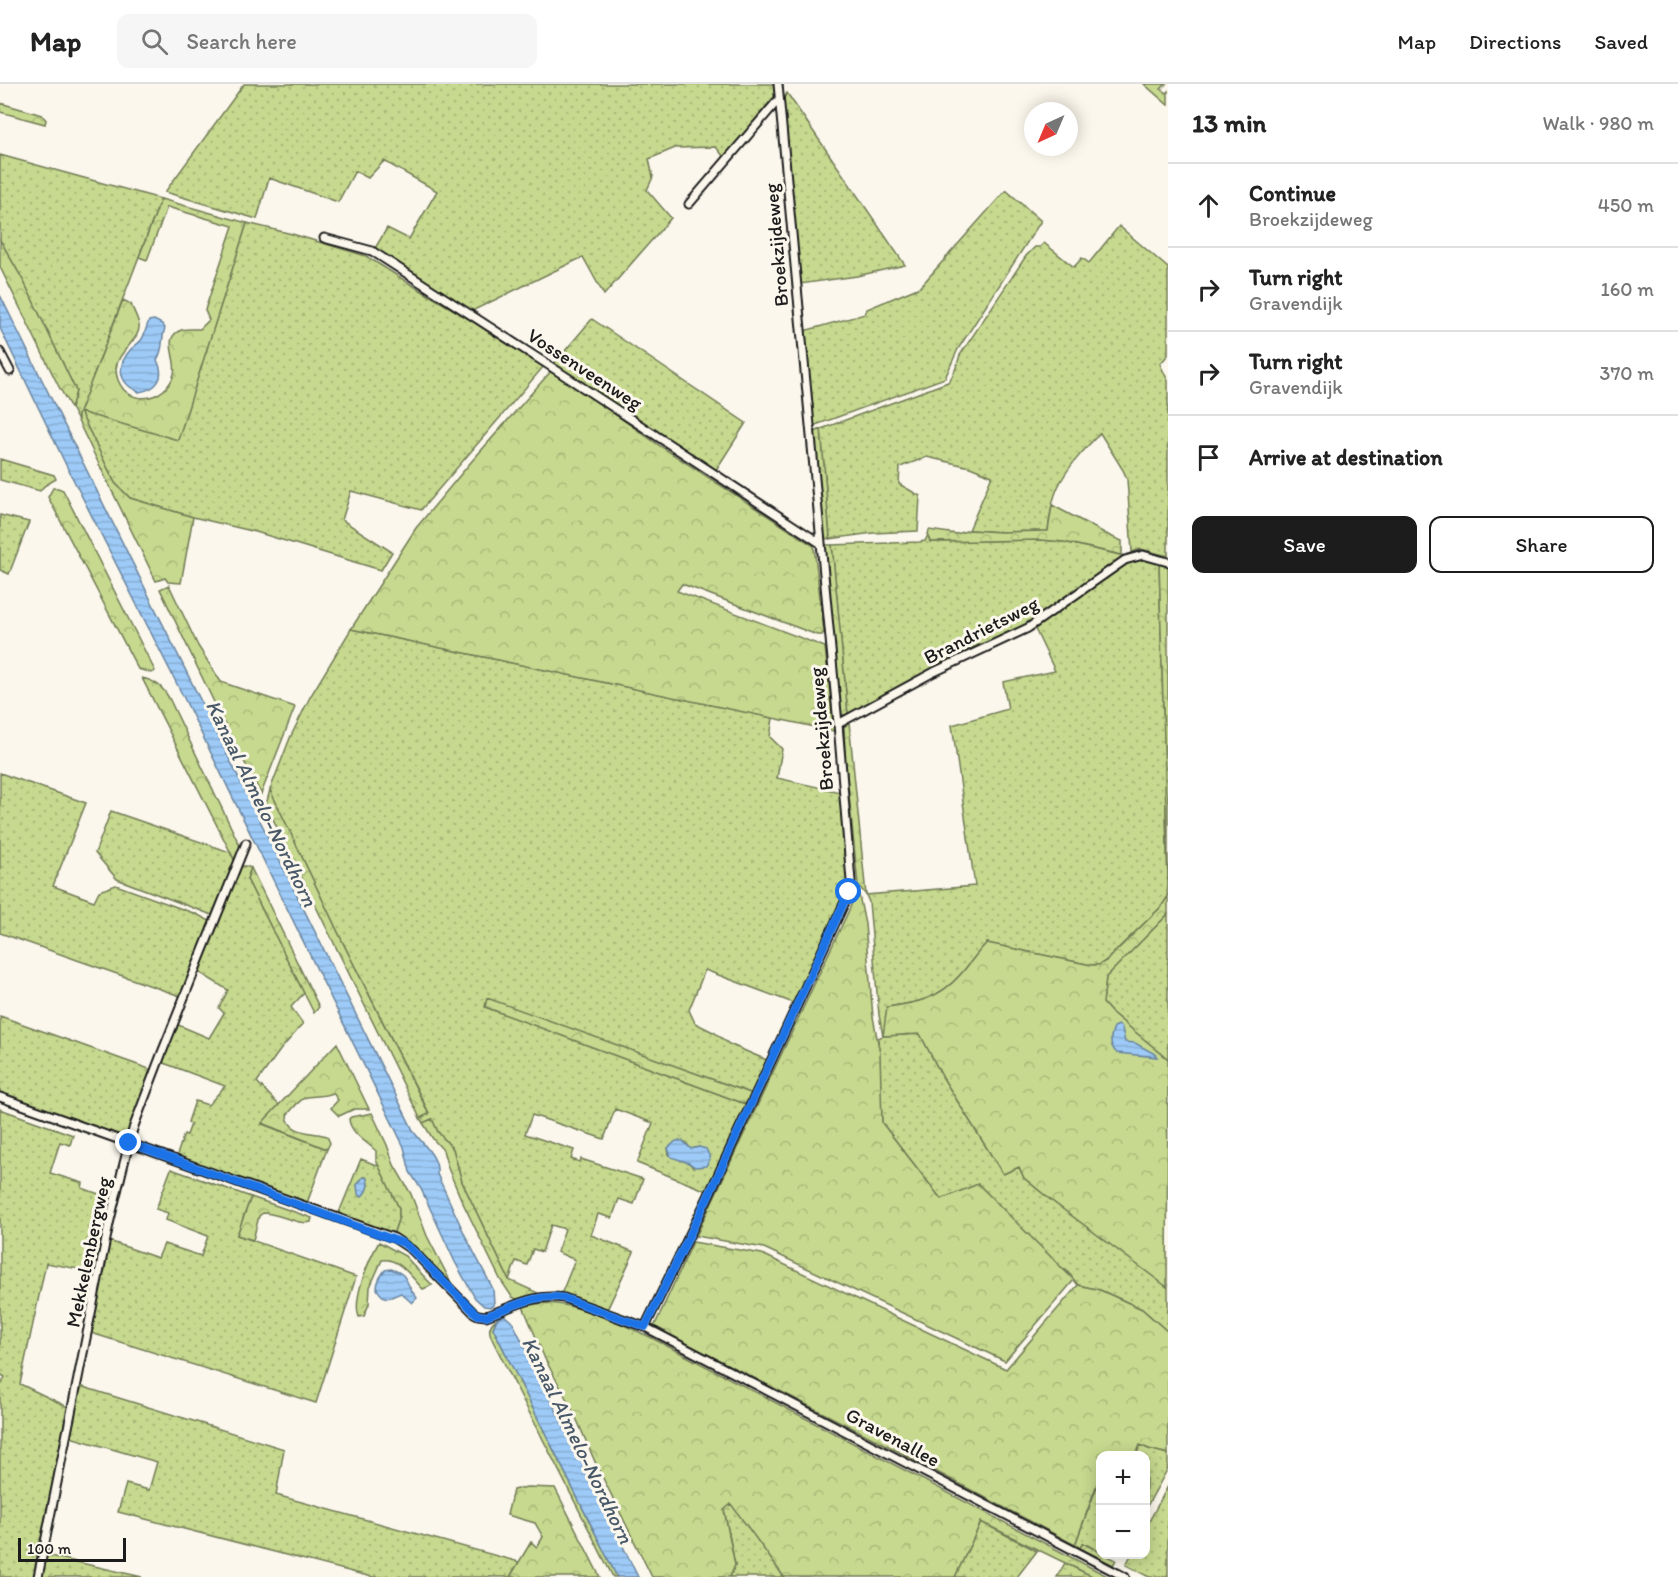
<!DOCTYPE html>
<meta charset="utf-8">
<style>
body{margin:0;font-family:Itim,sans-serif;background:#f6f6f6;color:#222}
.controls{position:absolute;right:18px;bottom:18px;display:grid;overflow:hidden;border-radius:12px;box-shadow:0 3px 15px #0003}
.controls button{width:54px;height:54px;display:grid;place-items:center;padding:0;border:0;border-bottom:2px solid #e0e0e0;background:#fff;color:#222;font:30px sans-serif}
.compass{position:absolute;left:1024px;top:18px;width:54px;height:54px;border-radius:50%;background:#fff;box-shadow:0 3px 15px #0003;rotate:224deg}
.scale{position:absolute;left:18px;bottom:15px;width:108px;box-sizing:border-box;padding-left:6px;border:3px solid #1c1c1c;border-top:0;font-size:16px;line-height:21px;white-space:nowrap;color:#1c1c1c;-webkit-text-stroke:4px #fbf7ec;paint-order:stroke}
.stop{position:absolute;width:18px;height:18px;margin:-14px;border:4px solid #1a73e8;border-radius:50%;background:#fff}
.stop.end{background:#1a73e8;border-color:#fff;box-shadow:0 2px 6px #0008}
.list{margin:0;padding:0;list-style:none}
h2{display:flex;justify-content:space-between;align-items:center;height:78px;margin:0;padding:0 24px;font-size:26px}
h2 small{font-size:20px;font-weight:400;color:#767676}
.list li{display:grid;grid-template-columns:39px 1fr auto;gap:18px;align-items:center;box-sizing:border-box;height:84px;padding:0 24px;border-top:2px solid #e0e0e0}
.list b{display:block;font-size:22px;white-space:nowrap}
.list p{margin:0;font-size:20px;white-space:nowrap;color:#767676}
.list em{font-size:20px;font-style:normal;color:#767676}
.actions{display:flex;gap:12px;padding:18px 24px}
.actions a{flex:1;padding:14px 0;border:2px solid #1c1c1c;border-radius:12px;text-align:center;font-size:21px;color:#1c1c1c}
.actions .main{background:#1c1c1c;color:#fff}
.icon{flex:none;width:33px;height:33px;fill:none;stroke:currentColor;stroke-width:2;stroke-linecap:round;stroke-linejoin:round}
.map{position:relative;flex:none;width:1168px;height:1493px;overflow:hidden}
header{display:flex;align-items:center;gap:36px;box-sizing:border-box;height:84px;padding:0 30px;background:#fff;border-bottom:2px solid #e0e0e0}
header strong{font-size:28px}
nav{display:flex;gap:33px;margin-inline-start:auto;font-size:21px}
.search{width:420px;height:54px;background:#f6f6f6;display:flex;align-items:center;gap:15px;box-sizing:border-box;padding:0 21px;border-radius:12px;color:#767676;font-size:22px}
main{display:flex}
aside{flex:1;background:#fff}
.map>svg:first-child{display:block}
.green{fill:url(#green-dots);stroke:#717a55;stroke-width:1.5;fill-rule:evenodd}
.forest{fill:url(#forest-crowns);stroke:#717a55;stroke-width:1.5}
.water{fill:url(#water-rules);stroke:#69849f;stroke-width:1.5}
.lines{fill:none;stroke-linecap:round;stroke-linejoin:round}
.street-casing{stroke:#1c1c1c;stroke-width:11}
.street{stroke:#fbf7ec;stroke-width:7}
.route{stroke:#1a73e8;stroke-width:8}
.labels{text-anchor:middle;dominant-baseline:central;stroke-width:6;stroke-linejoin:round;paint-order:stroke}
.street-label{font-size:20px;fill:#1c1c1c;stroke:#fbf7ec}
.water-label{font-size:21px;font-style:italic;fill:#495969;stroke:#fbf7ec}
</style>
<header>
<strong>Map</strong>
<div class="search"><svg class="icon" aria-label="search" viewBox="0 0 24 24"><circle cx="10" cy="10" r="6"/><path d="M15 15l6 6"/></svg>Search here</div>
<nav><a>Map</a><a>Directions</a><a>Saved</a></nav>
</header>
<main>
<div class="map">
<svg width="1168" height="1493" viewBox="0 0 1168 1493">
<defs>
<pattern id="green-dots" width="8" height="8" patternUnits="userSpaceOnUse" patternTransform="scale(1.5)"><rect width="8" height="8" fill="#c6d98e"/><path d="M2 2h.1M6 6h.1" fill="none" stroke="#aaba7a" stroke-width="1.8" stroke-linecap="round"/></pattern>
<pattern id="forest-crowns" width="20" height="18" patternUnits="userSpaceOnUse" patternTransform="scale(1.5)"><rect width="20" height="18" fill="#c6d98e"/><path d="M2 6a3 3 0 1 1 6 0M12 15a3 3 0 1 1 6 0" fill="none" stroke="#aaba7a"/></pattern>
<pattern id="water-rules" width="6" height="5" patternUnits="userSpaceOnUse" patternTransform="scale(1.5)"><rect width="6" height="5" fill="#9dcaf7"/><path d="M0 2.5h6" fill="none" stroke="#87add3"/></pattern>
</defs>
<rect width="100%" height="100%" fill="#fbf7ec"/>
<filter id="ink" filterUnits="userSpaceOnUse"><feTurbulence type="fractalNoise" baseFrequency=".0167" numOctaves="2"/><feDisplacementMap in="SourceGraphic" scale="12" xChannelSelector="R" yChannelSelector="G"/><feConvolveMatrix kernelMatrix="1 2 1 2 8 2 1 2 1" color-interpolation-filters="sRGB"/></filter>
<g filter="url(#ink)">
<!-- green -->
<path class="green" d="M244,0H774L775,12L724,73L716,63L675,64L649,75L653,93L647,106L671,134L604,211L583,173L470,228L374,166L387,144L409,155L437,107L384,77L368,94L355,87L338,118L269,94L257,135L165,108Z
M787,9L905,181L857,192L800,200L782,17Z
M0,71L161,115L80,327L178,355L247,139L292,150L366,172L412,201L523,267L544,282L421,426L351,407L342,436L392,468L381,486L256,448L193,433L130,414L115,399L80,328L78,331V337L71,324L76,307L24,198L0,156Z
M1006,106L1041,137L958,265L945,294L813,342L804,247L865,230L867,225L920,203Z
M1119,142L1168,184V271L1160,280L1168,297V472L1141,465L1132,468L1127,395L1123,386L1100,349C1085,365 1069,381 1059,401C1052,415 1050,431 1048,447L1001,448L969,446L992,392L970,383L927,373L900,383L899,400L920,412L918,447L873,449L830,455L821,345L948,298C955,291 957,280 960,271L1026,172L1035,163H1040L1044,159L1074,183L1082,174L1089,179Z
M592,235L746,339L714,389L552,282Z
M0,375L54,391L56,395L44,402L40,407L0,396Z
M0,431L29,438L9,490L0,486Z
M928,451L931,458L1041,456L1064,458L1124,472L1032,537C1010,550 986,557 963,568C924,587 886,610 848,631L832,461L919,458L925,457Z
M1142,472L1159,477L1168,797L1167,814L1161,823L1105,877L1099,881H1091L987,859C977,868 969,881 960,891C939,915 917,919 887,923L884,952L920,950L943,994L1003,1090L1019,1083L1024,1094L1052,1117L1168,1202V1248L1142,1225L1100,1206L1078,1201L1066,1186L941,1115L882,1039L878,954L883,952L879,931L869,818L866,811L975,802L952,641L1008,625L1003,598L1055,587L1034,543L1133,473Z
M351,545L773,634L770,653L782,665L777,694L840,708L849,792L844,815L796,920L705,886L689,926L695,939L715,949L729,960L769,977L753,1010L607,958L485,923L748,1021L707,1107L637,1079L653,1039L615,1025L604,1055L532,1031L525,1050L574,1066L571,1075L580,1078L581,1075L643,1095L634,1120L619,1115L612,1134L598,1130L591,1151L634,1168L606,1228L560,1213L575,1176L557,1168L565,1145L551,1141L542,1168L533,1165L527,1181L516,1177L509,1196L462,1098L453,1065L438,1048L432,1035L423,1039L420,1034L429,1029L345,863L270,706L290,654L310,613ZM685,1058L691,1065L699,1063L693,1083L689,1079L669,1071L668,1064Z
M0,689L86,719L53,802L94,817L99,807L116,801L196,830L210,837L180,912L0,849Z
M111,727L230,768L235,777L212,831L117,795L95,769Z
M245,782L251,784L247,795L304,909L291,923L303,940L281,965L257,998L279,1021L262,1040L327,1065L307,1119L176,1074L184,1050L187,1051L191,1040L188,1038L195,1017L208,1021L225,1002L161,978L176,940L209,954L224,929L219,924L228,906L197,887L238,783Z
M1168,830V975L1111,928L1103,919L1106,893Z
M0,932L152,986L127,1055L0,1013Z
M0,1025L73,1051L70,1061L60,1058L50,1089L83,1099L82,1104L110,1114L95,1188L46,1179L20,1300L68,1323L33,1493H0V1303L5,1293L0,1290Z
M361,1075L379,1082L399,1124V1133L393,1151L338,1131ZM363,1093H366C369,1101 367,1107 361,1112H359L358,1099Z
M171,1085L251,1113L237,1151L356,1193L316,1319L91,1249L109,1157L158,1174L164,1160L201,1172L208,1152L166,1136L168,1129L156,1125Z
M497,1235L493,1244L617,1493H613L496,1263C490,1252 485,1242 497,1235Z
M80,1302L284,1365L276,1411L519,1478L510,1493H372L118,1428L126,1400L149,1406L157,1378L70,1353Z
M1140,1361L1149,1365L1168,1370V1384L1146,1424V1372H1136Z
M1099,1397L1100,1398V1468L1083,1459L1080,1464L1075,1461Z
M1168,1402V1493H1149L1126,1481L1131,1471L1146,1470V1443Z
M731,1419L784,1493H730L735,1481L724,1425Z
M981,1438L1037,1467L1017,1493H955Z
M46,1471L142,1493H41Z
M1065,1479L1094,1493H1057Z"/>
<!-- forest -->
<path class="forest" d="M1144,0H1166L1161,5L1166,9L1168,7V21Z
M0,19L42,31L46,36L45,40L0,28Z
M161,115L247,139L178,356L80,328L115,399L130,414L193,433L181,499L168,498L165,494L156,497L78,337V331L123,216L131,220C133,226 138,234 139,241C141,256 117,267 116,285C116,292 119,300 124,306C140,322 168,312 174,290C177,279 168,263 172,254C178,243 189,245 200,245L209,236L205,226L233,142L167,123L147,176L139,173Z
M0,156L24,198L76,307L71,324L58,301L0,183Z
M552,286L660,362L814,462L824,548L822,551H817L682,500L677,507L825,563L834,647L351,545L416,444L471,378Z
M821,345L830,455L822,454L813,349Z
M53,404H58L63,406L154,585L155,587L152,589L138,585L48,413Z
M1052,421L1110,452L1122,457V471L1064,458L1041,456L930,458L928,451L929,446L957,450L969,446L1001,448L1048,447Z
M826,461H832L848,631H841L825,463Z
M1159,477L1168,480V797Z
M169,501L198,562L221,598L295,623L261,710L223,637L160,505Z
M142,594C155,597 162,602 169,614L240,762L235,777Z
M849,638L866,811L858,801L845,671L844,642Z
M270,706L345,863L429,1030L420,1034L266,721Z
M251,784L319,923L314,929L247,795Z
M855,810L859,811L865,840L873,933L880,969L882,1039L941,1115L978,1100L1074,1196L1005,1277L764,1164L696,1152L850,824Z
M1168,810V830L1106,893L1103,919L1111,928L1168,975L1167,1203L1052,1117L1024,1094L1019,1083L1003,1090L943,994L920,950L883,952L887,923C917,919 939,915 960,891C969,881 977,868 987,859L1091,881H1099L1106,877L1161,823L1167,814Z
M487,914L753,1010L748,1021L485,923Z
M337,959L369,1025H354L339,1032L331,1024L338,1016L333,1009C324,1013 316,1011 307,1013C299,1015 293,1025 287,1031C288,1050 313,1048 327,1052L330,1059L327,1065L262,1039Z
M372,1029L387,1061L394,1081L411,1110L427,1152L457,1210L393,1151L399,1133V1124L376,1076V1067C367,1058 350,1049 349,1035L351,1033Z
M432,1035L438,1048L453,1065L462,1098L509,1196L538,1209L517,1215L512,1213L500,1195L461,1115L448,1084L443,1066L433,1055L423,1039Z
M251,1113L312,1134L311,1138C300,1142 278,1129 263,1129L259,1132L253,1156L237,1151Z
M379,1158L405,1172L432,1201L423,1205C412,1194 399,1173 382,1176L370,1203L369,1220L364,1232L359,1233C352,1215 369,1175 379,1158Z
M693,1158L762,1170L1006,1285L1078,1201L1100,1206L1142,1225L1168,1248V1370L1149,1365L1140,1361L1136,1371L1100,1372V1398L1098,1397L1075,1461L886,1361L654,1243Z
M544,1219C581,1220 617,1238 650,1253L1109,1493H1094L981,1438L955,1493H784L731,1420L724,1426L735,1481L730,1493H652L596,1380L573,1327L545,1275L522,1220L530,1221Z
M527,1403L555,1404L600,1493H510L531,1458L537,1463L543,1453L535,1439L507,1431L513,1406Z
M1083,1459L1100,1468V1470L1106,1471L1116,1476L1113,1481L1080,1464Z"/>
<!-- water -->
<path class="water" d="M0,211L414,1048C423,1061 439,1073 437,1090L465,1151L493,1205L494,1220L491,1223L484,1222L475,1214L455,1178L421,1105L410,1088L404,1063L183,612L66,381L0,244Z
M154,236L162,240L165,244C160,257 165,262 157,276C166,294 157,305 139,308C118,299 116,282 131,265C135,262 139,259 142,255C145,250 146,243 149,237Z
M1119,941L1122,944L1125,958L1135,959L1155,970L1157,973L1117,969C1109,962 1110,952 1114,943Z
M676,1057H683L691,1065L699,1063L706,1065C710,1072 711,1075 706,1082L695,1083L689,1079L671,1073L668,1064Z
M363,1093L367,1094C369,1101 367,1108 361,1113L358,1110L357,1101Z
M391,1185C406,1190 405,1194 411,1206C413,1209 415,1211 417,1214L412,1219L401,1209C391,1213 385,1219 377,1205C377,1197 380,1193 385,1186Z
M504,1231L513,1239L638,1493H617L493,1244L497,1235Z"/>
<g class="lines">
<defs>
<path id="street" d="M689,120L779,15
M324,154L372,167L550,282L820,459
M0,268L10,287
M838,640L934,588L1028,544L1125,476L1143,471L1168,478
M0,1013L394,1154L412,1166L474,1229L478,1231L486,1232C513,1223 535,1209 564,1214L645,1243L1125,1493
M645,1243L707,1115L849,809L851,797L838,640L778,0
M38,1493L109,1140L129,1059L134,1042L161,971L246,759"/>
</defs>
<!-- street casing -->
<use href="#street" class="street-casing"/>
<!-- street -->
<use href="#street" class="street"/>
</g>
</g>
<g class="lines" filter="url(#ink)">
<!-- route -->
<path class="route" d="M129,1059L403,1159L412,1166L474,1228L478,1231L486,1232C513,1223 535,1209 564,1214L645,1243L707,1115L849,808"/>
</g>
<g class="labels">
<!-- street labels -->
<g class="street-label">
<text transform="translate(776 161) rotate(-95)">Broekzijdeweg</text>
<text transform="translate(585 285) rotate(33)">Vossenveenweg</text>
<text transform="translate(981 546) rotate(-27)">Brandrietsweg</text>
<text transform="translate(821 645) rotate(-95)">Broekzijdeweg</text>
<text transform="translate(88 1168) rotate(-78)">Mekkelenbergweg</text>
<text transform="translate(893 1353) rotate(28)">Gravenallee</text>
</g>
<!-- water labels -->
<g class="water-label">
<text transform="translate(262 719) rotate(64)">Kanaal Almelo-Nordhorn</text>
<text transform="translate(578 1356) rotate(64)">Kanaal Almelo-Nordhorn</text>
</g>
</g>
</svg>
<div class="controls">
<button>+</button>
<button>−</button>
</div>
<svg class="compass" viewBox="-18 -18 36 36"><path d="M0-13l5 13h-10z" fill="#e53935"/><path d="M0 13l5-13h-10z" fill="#767676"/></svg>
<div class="scale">100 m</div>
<div class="stop" style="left:849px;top:808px"></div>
<div class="stop end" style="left:129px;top:1059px"></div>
</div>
<aside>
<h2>13 min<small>Walk · 980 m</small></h2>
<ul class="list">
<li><svg class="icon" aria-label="ahead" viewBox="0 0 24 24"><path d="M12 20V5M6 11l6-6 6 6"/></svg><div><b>Continue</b><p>Broekzijdeweg</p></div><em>450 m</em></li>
<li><svg class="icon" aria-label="right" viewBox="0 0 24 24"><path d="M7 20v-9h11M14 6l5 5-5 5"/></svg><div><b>Turn right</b><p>Gravendijk</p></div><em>160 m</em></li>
<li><svg class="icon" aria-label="right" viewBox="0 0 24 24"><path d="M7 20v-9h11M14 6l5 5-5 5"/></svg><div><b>Turn right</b><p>Gravendijk</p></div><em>370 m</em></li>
<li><svg class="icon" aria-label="arrive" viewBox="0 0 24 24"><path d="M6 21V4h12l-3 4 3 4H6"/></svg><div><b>Arrive at destination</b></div></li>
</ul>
<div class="actions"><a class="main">Save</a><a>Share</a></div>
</aside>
</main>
